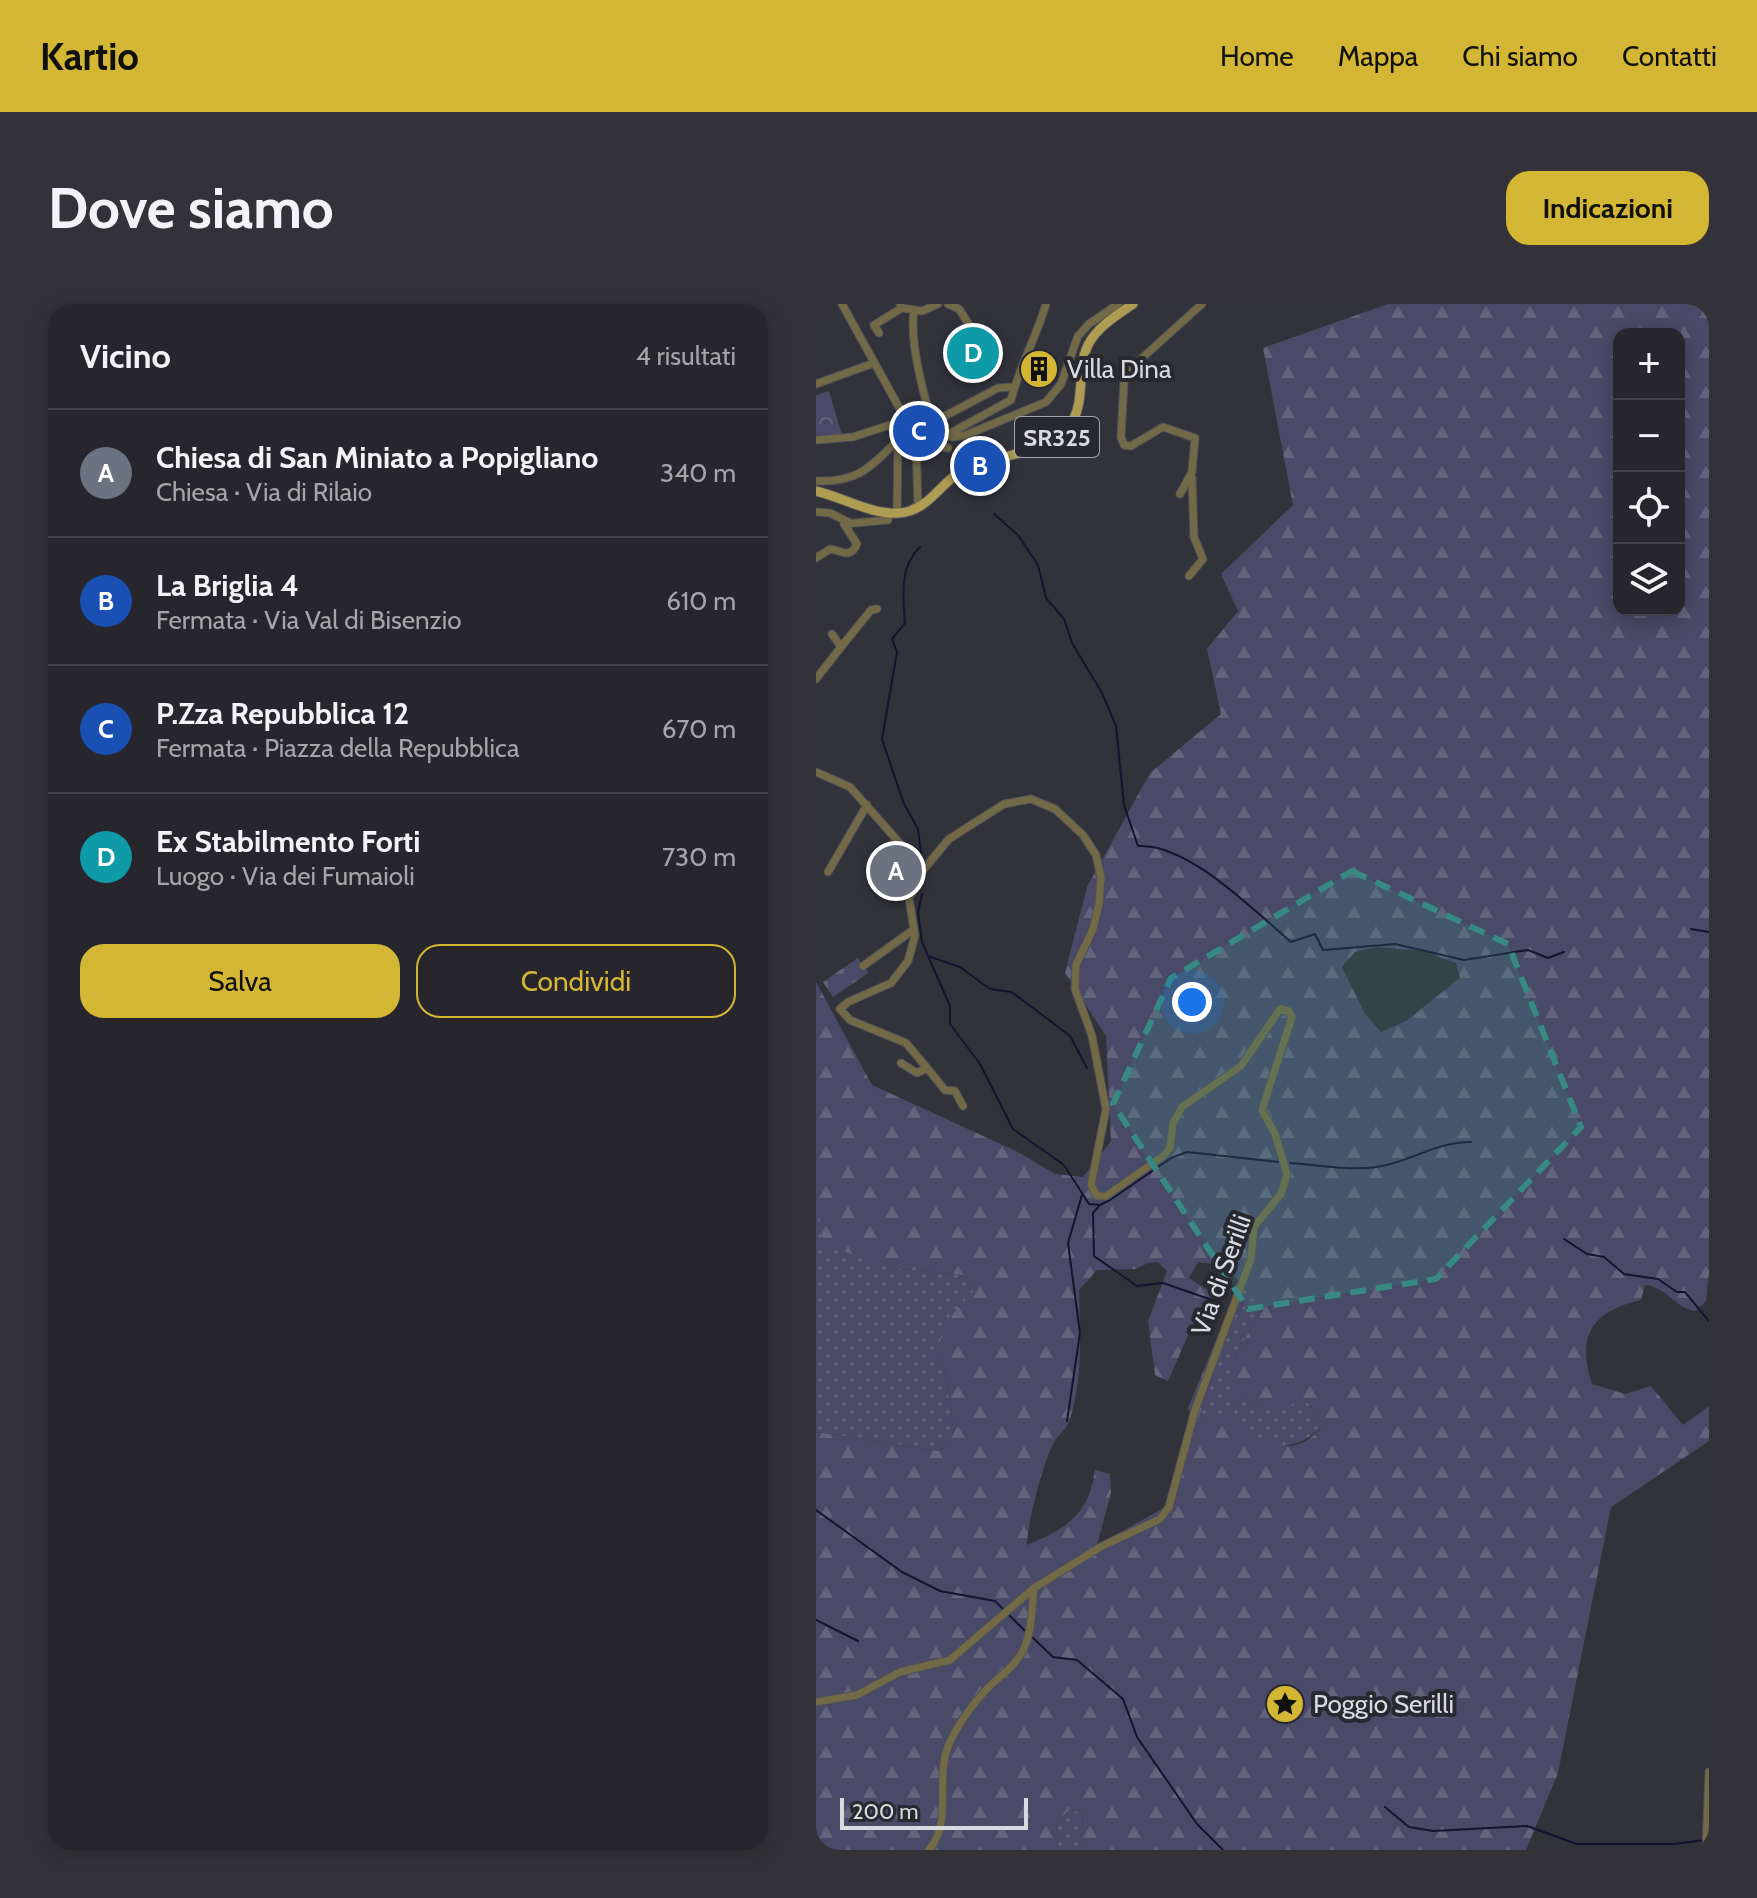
<!DOCTYPE html>
<html lang="it">
<meta charset="utf-8">
<style>
body{margin:0;font-family:Cabin,sans-serif;background:#323238;color:#f1f3f6}
.controls{position:absolute;right:24px;top:24px;display:grid;overflow:hidden;border-radius:16px;box-shadow:0 4px 20px #0003}
.controls button{width:72px;height:72px;display:grid;place-items:center;padding:0;border:0;border-bottom:2px solid #424348;background:#26262c;color:#f1f3f6;font:40px sans-serif}
.scale{position:absolute;left:24px;bottom:20px;width:188px;box-sizing:border-box;padding-left:8px;border:4px solid #d9dade;border-top:0;font-size:22px;line-height:28px;white-space:nowrap;color:#d9dade;-webkit-text-stroke:6px #282930;paint-order:stroke}
.you{position:absolute;left:376px;top:698px;width:28px;height:28px;margin:-20px;border:6px solid #fff;border-radius:50%;background:#1a73e8;box-shadow:0 0 0 12px #1a73e833}
.badge{display:grid;place-items:center;width:52px;height:52px;border-radius:50%;background:#d4b635;color:#fff;font-size:26px;font-weight:700}
.pin{position:absolute;translate:-50% -50%;border:4px solid #fff;box-shadow:0 2px 8px #0006}
.list{margin:0;padding:0;list-style:none}
h2{display:flex;justify-content:space-between;align-items:center;height:104px;margin:0;padding:0 32px;font-size:34px}
h2 small{font-size:26px;font-weight:400;color:#a4a5a9}
.list li{display:grid;grid-template-columns:52px 1fr auto;gap:24px;align-items:center;box-sizing:border-box;height:128px;padding:0 32px;border-top:2px solid #424348}
.list b{display:block;font-size:30px;white-space:nowrap}
.list p{margin:0;font-size:26px;white-space:nowrap;color:#a4a5a9}
.list em{font-size:26px;font-style:normal;color:#a4a5a9}
.actions{display:flex;gap:16px;padding:24px 32px}
.actions a{flex:1;padding:18px 0;border:2px solid #d4b635;border-radius:24px;text-align:center;font-size:28px;color:#d4b635}
.actions .main{background:#d4b635;color:#111}
.icon{flex:none;width:44px;height:44px;fill:none;stroke:currentColor;stroke-width:2;stroke-linecap:round;stroke-linejoin:round}
.map{position:relative;flex:none;width:893px;height:1546px;overflow:hidden;border-radius:24px}
header{display:flex;align-items:center;gap:48px;box-sizing:border-box;height:112px;padding:0 40px;background:#d4b635;color:#111}
header strong{font-size:38px}
nav{display:flex;gap:44px;margin-inline-start:auto;font-size:28px}
.intro{display:flex;align-items:center;justify-content:space-between;box-sizing:border-box;height:192px;padding:0 48px}
h1{margin:0;font-size:56px}
.button{padding:20px 36px;border-radius:24px;background:#d4b635;color:#111;font-size:28px;font-weight:700}
main{display:flex;gap:48px;padding:0 48px}
aside{flex:1;background:#26262c;border-radius:24px;box-shadow:0 4px 20px #0003}
.map>svg:first-child{display:block}
.grass{fill:url(#grass-dots)}
.forest{fill:url(#forest-firs);fill-rule:evenodd}
.cemetery{fill:url(#cemetery-stones)}
.park{fill:url(#park-crowns)}
.lines{fill:none;stroke-linecap:round;stroke-linejoin:round}
.stream{stroke:#151430;stroke-width:2}
.minor-casing{stroke:#505158;stroke-width:9}
.major-casing{stroke:#505158;stroke-width:11}
.minor{stroke:#726947;stroke-width:7}
.major{stroke:#af9c53;stroke-width:9}
.marked{fill:#378a84;fill-opacity:0.2;stroke:#378a84;stroke-width:6;stroke-dasharray:16 10;stroke-linejoin:round}
.labels{text-anchor:middle;dominant-baseline:central;stroke-width:8;stroke-linejoin:round;paint-order:stroke}
.shield{fill:#282930;stroke:#a4a5aa;stroke-width:2}
.shield-label{font-size:24px;font-weight:bold;fill:#d9dade}
.poi-label{font-size:26px;fill:#d9dade;stroke:#282930;text-anchor:start}
.street-label{font-size:26px;fill:#d9dade;stroke:#282930}
</style>
<header>
<strong>Kartio</strong>
<nav><a>Home</a><a>Mappa</a><a>Chi siamo</a><a>Contatti</a></nav>
</header>
<div class="intro"><h1>Dove siamo</h1><a class="button">Indicazioni</a></div>
<main>
<aside>
<h2>Vicino<small>4 risultati</small></h2>
<ul class="list">
<li><span class="badge" style="background:#6b7280">A</span><div><b>Chiesa di San Miniato a Popigliano</b><p>Chiesa · Via di Rilaio</p></div><em>340 m</em></li>
<li><span class="badge" style="background:#1a4fb4">B</span><div><b>La Briglia 4</b><p>Fermata · Via Val di Bisenzio</p></div><em>610 m</em></li>
<li><span class="badge" style="background:#1a4fb4">C</span><div><b>P.Zza Repubblica 12</b><p>Fermata · Piazza della Repubblica</p></div><em>670 m</em></li>
<li><span class="badge" style="background:#0f9aa8">D</span><div><b>Ex Stabilmento Forti</b><p>Luogo · Via dei Fumaioli</p></div><em>730 m</em></li>
</ul>
<div class="actions"><a class="main">Salva</a><a>Condividi</a></div>
</aside>
<div class="map">
<svg width="893" height="1546" viewBox="0 0 893 1546">
<defs>
<pattern id="grass-dots" width="8" height="8" patternUnits="userSpaceOnUse" patternTransform="scale(2)"><rect width="8" height="8" fill="#484a67"/><path d="M2 2h.1M6 6h.1" fill="none" stroke="#62647c" stroke-width="1.8" stroke-linecap="round"/></pattern>
<pattern id="forest-firs" width="22" height="20" patternUnits="userSpaceOnUse" patternTransform="scale(2)"><rect width="22" height="20" fill="#484a67"/><path d="M5 1l3.5 6h-7zM16 11l3.5 6h-7z" fill="#62647c"/></pattern>
<pattern id="cemetery-stones" width="16" height="16" patternUnits="userSpaceOnUse" patternTransform="scale(2)"><rect width="16" height="16" fill="#484a67"/><path d="M2 7V4a2 2 0 0 1 4 0v3zM10 15v-3a2 2 0 0 1 4 0v3z" fill="#62647c"/></pattern>
<pattern id="park-crowns" width="20" height="18" patternUnits="userSpaceOnUse" patternTransform="scale(2)"><rect width="20" height="18" fill="#484a67"/><path d="M2 6a3 3 0 1 1 6 0M12 15a3 3 0 1 1 6 0" fill="none" stroke="#62647c"/></pattern>
</defs>
<rect width="100%" height="100%" fill="#32333a"/>
<!-- grass -->
<path class="grass" d="M0,880L75,964L147,971L161,983L122,1053L129,1064L138,1130L123,1147L0,1128Z
M431,974L445,1006L418,1055V1100L430,1094L449,1104L484,1095L492,1099L507,1119C498,1136 470,1146 451,1141C439,1138 413,1119 399,1113L377,1127Z
M252,1506L267,1507L266,1528L271,1546H242L240,1518Z"/>
<!-- forest -->
<path class="forest" d="M572,0H893V968L890,997L879,1007C859,1004 851,983 829,981L825,996C776,1007 760,1032 776,1080L809,1090L835,1082L867,1121L893,1102V1137L795,1203L742,1469L710,1546H271L266,1528L267,1508L253,1506L240,1518L242,1546H0V1128L123,1147L138,1130L129,1064L122,1053L127,1021L161,983L147,971L75,964L7,940L0,880V678L56,781L202,848L239,870L267,873L295,837L290,732L249,669L271,583L334,469L405,410L391,345L422,307L405,270L477,201L447,44ZM803,30H863V306H803ZM560,643L607,647L640,659L644,674L590,717L565,728L549,710L526,663L539,648ZM342,958L351,967L332,1017L339,1071L352,1077L384,1004L396,1003L401,992L373,974L382,958L397,960L421,974L423,981L372,1104L375,1112L348,1204L281,1241L295,1189L294,1170L279,1166C273,1211 250,1225 211,1241C211,1221 227,1159 237,1140C241,1131 251,1126 254,1115C267,1074 264,1029 263,986L281,966L320,965L332,959ZM431,976L445,1006L418,1055L417,1101L430,1094L449,1104L468,1106L484,1095L492,1099L507,1119C486,1158 434,1143 418,1107L399,1113L378,1126Z"/>
<!-- cemetery -->
<path class="cemetery" d="M42,654L52,669L17,693L7,678Z"/>
<!-- park -->
<path class="park" d="M13,87L26,131L0,133V91Z"/>
<g class="lines">
<!-- stream -->
<path class="stream" d="M178,210L202,231L222,261L230,294L248,315L256,339L286,389L300,422L308,501L322,542C372,539 437,606 475,638L499,630L507,646L579,640L648,656L712,646L732,654L748,648
M104,243C83,262 87,294 89,319L76,335L81,348L66,435L88,500L102,525L105,549
M106,590L102,608L106,638L134,702V720L164,760L197,825L248,861L273,900L284,901L294,896L355,854L371,848L463,858
M875,625L893,628
M112,652L144,663L174,685L195,688L209,698L254,732L271,764
M474,859C502,861 533,867 561,863C597,857 619,838 655,838
M283,902L277,909L278,952L321,982L347,979L399,997
M748,935L771,950L788,953L808,970L842,975L861,988H869L893,1017
M251,1117L264,1029L252,939L266,891
M0,1206L86,1268L124,1287L179,1297L209,1327
M0,1316L42,1337
M214,1331L237,1353L261,1356L307,1395L321,1433L381,1520L407,1546
M569,1503L593,1523L617,1527L711,1522L761,1540H859L888,1536"/>
<defs>
<path id="minor" d="M26,0L95,125L137,133L150,131L230,98L245,80L262,32L273,20L302,0
M84,0L86,4L106,7L122,0
M132,0L143,5L154,22
M98,6C93,40 109,97 120,130
M63,29L58,21L86,4
M0,80L58,59
M129,112L182,84L197,83
M88,130L100,139L102,202L98,203
M131,131L195,96C204,61 220,34 230,0
M0,136L37,133L89,116
M100,139L132,144
M143,149L154,163
M0,177C52,179 59,154 95,125
M364,190L376,168L379,134L347,123L315,142L308,141L305,133L308,77L314,65L386,0
M0,208L14,209L32,218
M81,210L82,136
M0,254L14,245C25,246 34,256 41,240L28,220L72,216L71,208
M373,272L387,255L378,233L376,174
M25,343L55,306L61,305
M0,375L25,343L16,330
M0,468L34,483L88,544L104,576L93,594L99,632L92,657L75,679L32,698L24,705L34,716L90,739L111,764L101,769L85,759
M12,568L51,501
M103,571L133,535L188,500L215,495L239,505L267,531L280,551L285,573L283,600L277,625L260,661L259,685L276,732L290,805L275,881L281,892H290L347,852L354,844L357,819L366,803L425,762L464,705L473,707L476,713L446,806L459,830L471,870L465,890L438,923L435,955L379,1106L353,1203L344,1215L286,1242L218,1284C216,1303 216,1327 208,1344C201,1360 188,1369 176,1380C159,1396 142,1420 133,1440C118,1475 138,1515 113,1546
M47,662L97,626
M111,764L129,786L139,787L147,802
M0,1398L41,1391L84,1368L134,1356L218,1284
M890,1546L893,1468"/>
<path id="major" d="M0,187C26,193 56,211 82,209C114,208 125,175 152,164C184,150 235,150 256,118C270,94 260,65 272,41C281,23 301,11 317,0"/>
</defs>
<!-- minor casing -->
<use href="#minor" class="minor-casing"/>
<!-- major casing -->
<use href="#major" class="major-casing"/>
<!-- minor -->
<use href="#minor" class="minor"/>
<!-- major -->
<use href="#major" class="major"/>
</g>
<!-- marked area -->
<path class="marked" d="M536,567L692,640L765,823L620,975L432,1005L297,800L355,674Z"/>
<!-- icons -->
<defs>
<symbol id="building-disc" viewBox="-11 -11 22 22"><circle r="9.5" fill="#d4b635" stroke="#282930"/><path d="M-4-6H4V6H1V3H-1V6H-4ZM-2.5-4.3h1.7v1.8h-1.7ZM.8-4.3h1.7v1.8H.8ZM-2.5-1h1.7V.8h-1.7ZM.8-1h1.7V.8H.8Z" fill="#111"/></symbol>
<symbol id="sight-disc" viewBox="-11 -11 22 22"><circle r="9.5" fill="#d4b635" stroke="#282930"/><path d="M0-6L1.8-2.2L6-1.7L2.9 1.2L3.7 5.4L0 3.3L-3.7 5.4L-2.9 1.2L-6-1.7L-1.8-2.2Z" fill="#111"/></symbol>
</defs>
<g fill-rule="evenodd">
<use href="#building-disc" x="201" y="43" width="44" height="44"/>
<use href="#sight-disc" x="447" y="1378" width="44" height="44"/>
</g>
<g class="labels">
<!-- shield labels -->
<rect class="shield" x="199" y="113" width="84" height="40" rx="6"/>
<g class="shield-label">
<text x="241" y="133">SR325</text>
</g>
<!-- poi labels -->
<g class="poi-label">
<text x="251" y="65">Villa Dina</text>
<text x="497" y="1400">Poggio Serilli</text>
</g>
<!-- street labels -->
<g class="street-label">
<text transform="translate(405 971) rotate(-70)">Via di Serilli</text>
</g>
</g>
</svg>
<div class="controls">
<button>+</button>
<button>−</button>
<button><svg class="icon" aria-label="locate" viewBox="0 0 24 24"><circle cx="12" cy="12" r="6"/><path d="M12 2v4M12 18v4M2 12h4M18 12h4"/></svg></button>
<button><svg class="icon" aria-label="layers" viewBox="0 0 24 24"><path d="M12 4l9 5-9 5-9-5zM3 14l9 5 9-5"/></svg></button>
</div>
<div class="scale">200 m</div>
<div class="you"></div>
<div class="pin badge" style="left:80px;top:567px;background:#6b7280">A</div>
<div class="pin badge" style="left:164px;top:162px;background:#1a4fb4">B</div>
<div class="pin badge" style="left:103px;top:127px;background:#1a4fb4">C</div>
<div class="pin badge" style="left:157px;top:49px;background:#0f9aa8">D</div>
</div>
</main>
